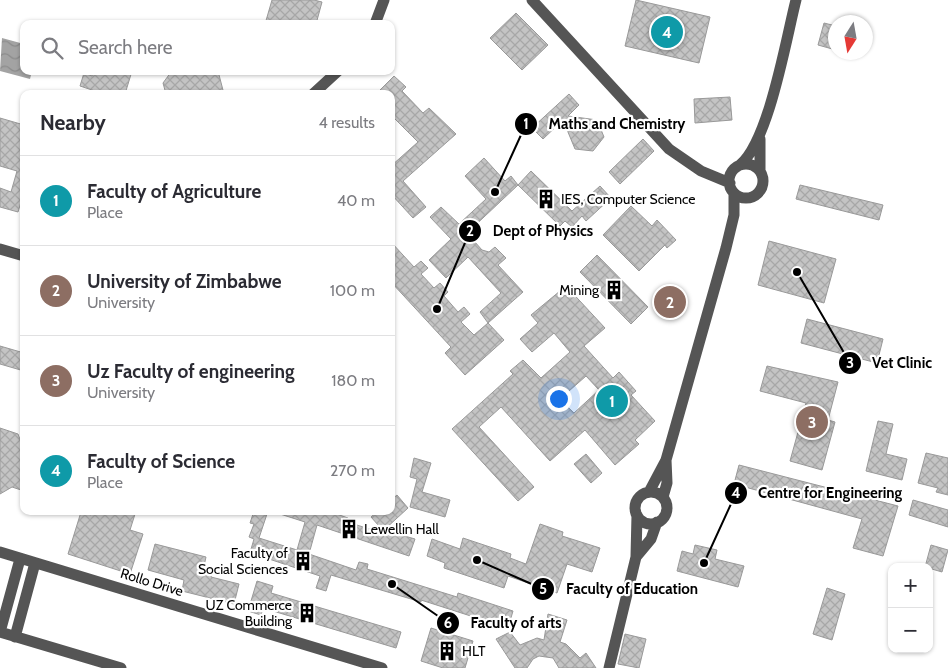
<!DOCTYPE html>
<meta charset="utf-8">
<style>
body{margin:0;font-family:Cabin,sans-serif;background:#f2f2f3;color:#2b2b33}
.controls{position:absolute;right:15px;bottom:15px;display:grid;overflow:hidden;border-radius:10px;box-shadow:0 1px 4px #0004}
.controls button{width:45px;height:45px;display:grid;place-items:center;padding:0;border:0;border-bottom:1px solid #e1e1e2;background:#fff;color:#2b2b33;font:25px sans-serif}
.compass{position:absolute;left:828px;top:15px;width:45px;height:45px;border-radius:50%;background:#fff;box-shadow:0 1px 4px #0004;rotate:191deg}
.you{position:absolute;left:558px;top:398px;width:18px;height:18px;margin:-12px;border:4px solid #fff;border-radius:50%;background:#1a73e8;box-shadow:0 0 0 8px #1a73e833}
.badge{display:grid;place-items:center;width:32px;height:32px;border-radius:50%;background:#b45309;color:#fff;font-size:16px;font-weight:700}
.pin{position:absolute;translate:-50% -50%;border:2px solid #fff;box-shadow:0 1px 5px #0006}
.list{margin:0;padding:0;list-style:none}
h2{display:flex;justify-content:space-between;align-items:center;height:65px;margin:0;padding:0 20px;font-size:21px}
h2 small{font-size:16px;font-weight:400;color:#7c7c81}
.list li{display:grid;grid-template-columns:32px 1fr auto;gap:15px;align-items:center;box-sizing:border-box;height:90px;padding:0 20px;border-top:1px solid #e1e1e2}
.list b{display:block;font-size:19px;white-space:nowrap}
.list p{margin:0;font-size:16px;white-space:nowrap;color:#7c7c81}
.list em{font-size:16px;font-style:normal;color:#7c7c81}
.icon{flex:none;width:28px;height:28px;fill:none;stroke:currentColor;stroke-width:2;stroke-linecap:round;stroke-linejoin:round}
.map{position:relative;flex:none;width:948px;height:668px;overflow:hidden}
.search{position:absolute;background:#fff;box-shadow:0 1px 4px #0004;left:20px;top:20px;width:375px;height:55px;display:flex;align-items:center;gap:12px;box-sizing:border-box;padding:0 18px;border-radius:10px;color:#7c7c81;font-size:19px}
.panel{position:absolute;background:#fff;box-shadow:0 1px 4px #0004;left:20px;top:90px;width:375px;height:425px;border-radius:10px}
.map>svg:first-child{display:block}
.water{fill:url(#water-waves)}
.building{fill:url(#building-cross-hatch);stroke:#999;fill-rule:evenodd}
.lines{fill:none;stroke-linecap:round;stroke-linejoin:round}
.minor{stroke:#555;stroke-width:11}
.labels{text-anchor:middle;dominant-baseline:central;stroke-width:4.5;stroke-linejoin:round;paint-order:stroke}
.poi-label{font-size:14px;fill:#000;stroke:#fff;text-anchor:start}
.street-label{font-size:14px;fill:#000;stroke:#fff}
.leader{fill:none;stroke:#000;stroke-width:2}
.callout-dot{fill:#000;stroke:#fff;stroke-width:2}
.mark-label{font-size:15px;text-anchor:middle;font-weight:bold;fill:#fff}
.callout-label{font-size:15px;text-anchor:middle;font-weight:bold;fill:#000;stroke:#fff;stroke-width:4.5;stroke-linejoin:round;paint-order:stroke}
</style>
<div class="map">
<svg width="948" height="668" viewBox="0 0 948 668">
<defs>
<pattern id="water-waves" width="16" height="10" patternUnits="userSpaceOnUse" patternTransform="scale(1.25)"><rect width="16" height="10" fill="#a3a3a3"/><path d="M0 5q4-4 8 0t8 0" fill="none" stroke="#8b8b8b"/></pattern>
<pattern id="building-cross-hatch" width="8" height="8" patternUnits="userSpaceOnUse" patternTransform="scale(1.25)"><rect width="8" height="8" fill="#c4c4c4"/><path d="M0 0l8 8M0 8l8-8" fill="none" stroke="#a7a7a7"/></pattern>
</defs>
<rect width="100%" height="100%" fill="#fff"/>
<!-- water -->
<path class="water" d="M2,38L24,44V71H32L30,79L0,71Z"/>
<!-- building -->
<path class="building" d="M272,0H314L322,2L316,24H265Z
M636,0L710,17L699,63L625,46Z
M516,13L548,45L522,70L490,38Z
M824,23L836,26V50L818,45Z
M93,71H132L125,94H104L80,86L84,73L92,76Z
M218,71L224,94H166L163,83L171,72Z
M394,76L406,87L402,91L423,113L429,108L456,134L403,181L426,207L413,218L391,194V166L418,142L391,115V94H376Z
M569,94L579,105L568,116L597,120L604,137L593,151L575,149L563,120L543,139L532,128Z
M730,97L732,120L695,123L694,99Z
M0,118L24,125V192L18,212L0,207V188L11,192L17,171L0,166Z
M643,139L654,151L620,184L609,172Z
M484,158L505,181L511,176L518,185L467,233L482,250L489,252L495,247L506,258L498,265L523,292L488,323L480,312L501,293L468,257L446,278L429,260L451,239L430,217L441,207L459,224L486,199L465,176Z
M531,171L572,211L600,186L611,198L586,221L582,216L572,227L565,221L560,226L518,185Z
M800,185L883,205L879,220L796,199Z
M631,206L652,226L657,220L676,240L667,248L665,245L639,271L603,235Z
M769,241L836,259L824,303L758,285Z
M391,242L414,267L421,261L428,268L421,274L434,288L440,283L448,292L444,296L458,312L464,307L470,314L461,322L474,335L488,323L504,340L465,375L445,353L451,347L391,282Z
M597,255L648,307L631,324L580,272Z
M566,286L605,328L584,346L613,378L619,372L636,391L631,395L655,421L635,440L639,444L615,465L585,430L550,461L501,407L479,427L534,487L518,501L452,429L513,374L510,371L523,360L541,378L570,352L554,333L532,352L520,339L538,323L531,315ZM586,376L599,390L574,413L560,399Z
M807,319L883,339L877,363L801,343Z
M0,346L24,353V371L0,364Z
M767,366L838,382L828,420L835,422L822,470L790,461L806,403L760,391Z
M878,421L893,424L886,454L907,459L902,480L866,471Z
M0,428L18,434L24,450V491L12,487L0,494Z
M926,453L948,458V495L936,492L938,488L918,483Z
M586,454L602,473L591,483L574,464Z
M414,458L431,463L422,492L450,500L445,517L410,507L417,479L410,477Z
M739,465L898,506L883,556L853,548L862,519L734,484Z
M397,495L408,508L384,530L415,539L409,556L317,525L309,554L356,570L359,562L368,564L367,569L457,597L458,593L513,611L508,628L421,600V602L331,575L326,591L316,588L320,576L260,556L259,559L249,556L254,539L249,537L254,524L250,523L254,511H268L259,538L297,550L305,522L277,513V511H328L348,518L347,522L386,534L371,517L378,511H391V500Z
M913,500L948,510V527L909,515Z
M92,511H136L130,530L143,534L130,574L68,554L81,512L91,515Z
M540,524L563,532L562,536L600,548L592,572L567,564L557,593L508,576L504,588L444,568L445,563L427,556L432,539L460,549L463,538L511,554L510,558L526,564Z
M155,544L206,557L204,566L213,569L211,577L239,584L234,604L182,591L184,580L148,570Z
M695,545L717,550L715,559L744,566L738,587L677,571L682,551L693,554Z
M931,545L948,550L942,572L925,567Z
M257,581L273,586L271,593L401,632L396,648L263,608L261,615L248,611Z
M827,588L845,594L832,640L813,634Z
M548,614L567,620L560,642L566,644L580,658L586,653L596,668H559L553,658L539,656L533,659L527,668H515L496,639L510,632L520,645L537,638L544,640Z
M431,628L473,641L465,668H443L421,661Z
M625,634L646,639L639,668L618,664Z"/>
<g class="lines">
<!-- minor -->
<path class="minor" d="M532,0L669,149L701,171L730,183
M375,24L384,0
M313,94L338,71
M729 181a17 17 0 1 1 34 0a17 17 0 1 1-34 0Z
M740,165C769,141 786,39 796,0
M760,171V139
M0,249L24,256
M649,492L666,460L726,248L734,215V193
M635 508a16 16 0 1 1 32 0a16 16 0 1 1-32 0Z
M663,497L667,483L666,460
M0,552L382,668
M636,557L651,539L657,522
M0,632L121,668
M0,632L20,559
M15,637L35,563
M609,668L636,557L637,515"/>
</g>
<!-- icons -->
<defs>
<symbol id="building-bare" viewBox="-9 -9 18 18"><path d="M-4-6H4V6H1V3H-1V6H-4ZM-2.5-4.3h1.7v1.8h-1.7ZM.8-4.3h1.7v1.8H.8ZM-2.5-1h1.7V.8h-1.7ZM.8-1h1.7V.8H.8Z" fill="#000" stroke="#fff" stroke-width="2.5" paint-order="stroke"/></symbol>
</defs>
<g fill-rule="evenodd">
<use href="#building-bare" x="532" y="185" width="28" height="28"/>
<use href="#building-bare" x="600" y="276" width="28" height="28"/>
<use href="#building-bare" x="335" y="515" width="28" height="28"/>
<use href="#building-bare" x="289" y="547" width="28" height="28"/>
<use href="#building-bare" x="293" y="599" width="28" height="28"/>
<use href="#building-bare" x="433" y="637" width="28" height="28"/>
</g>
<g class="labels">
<!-- poi labels -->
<g class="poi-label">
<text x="561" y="199">IES, Computer Science</text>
<text x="599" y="290" text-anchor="end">Mining</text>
<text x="364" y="529">Lewellin Hall</text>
<text x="288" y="553" text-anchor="end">Faculty of<tspan x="288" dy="16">Social Sciences</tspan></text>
<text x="292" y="605" text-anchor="end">UZ Commerce<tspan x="292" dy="16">Building</tspan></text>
<text x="462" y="651">HLT</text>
</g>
<!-- street labels -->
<g class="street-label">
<text transform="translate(152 582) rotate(17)">Rollo Drive</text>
</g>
</g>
<!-- callouts -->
<path class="leader" d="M495 192L526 124M437 309L470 231M797 272L850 363M704 563L736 493M477 560L543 589M392 584L448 623"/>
<g class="callout-dot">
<circle cx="495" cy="192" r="5"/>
<circle cx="437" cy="309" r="5"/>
<circle cx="797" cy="272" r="5"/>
<circle cx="704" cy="563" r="5"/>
<circle cx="477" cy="560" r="5"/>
<circle cx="392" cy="584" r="5"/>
<circle cx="526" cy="124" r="12"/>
<circle cx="470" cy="231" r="12"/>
<circle cx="850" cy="363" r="12"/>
<circle cx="736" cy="493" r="12"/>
<circle cx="543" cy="589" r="12"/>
<circle cx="448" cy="623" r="12"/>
</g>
<g class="mark-label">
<text x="526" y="129">1</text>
<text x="470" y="236">2</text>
<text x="850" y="368">3</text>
<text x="736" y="498">4</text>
<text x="543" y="594">5</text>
<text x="448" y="628">6</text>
</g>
<g class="callout-label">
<text x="617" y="129">Maths and Chemistry</text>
<text x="543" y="236">Dept of Physics</text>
<text x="902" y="368">Vet Clinic</text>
<text x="830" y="498">Centre for Engineering</text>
<text x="632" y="594">Faculty of Education</text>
<text x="516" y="628">Faculty of arts</text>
</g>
</svg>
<div class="controls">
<button>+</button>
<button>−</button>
</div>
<svg class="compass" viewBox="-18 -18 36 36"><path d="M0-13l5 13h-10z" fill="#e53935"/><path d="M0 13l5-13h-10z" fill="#7c7c81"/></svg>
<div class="you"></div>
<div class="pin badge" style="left:612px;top:401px;background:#0f9aa8">1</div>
<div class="pin badge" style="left:670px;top:302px;background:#8d6e63">2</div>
<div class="pin badge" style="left:812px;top:422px;background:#8d6e63">3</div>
<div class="pin badge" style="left:667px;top:32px;background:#0f9aa8">4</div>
<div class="search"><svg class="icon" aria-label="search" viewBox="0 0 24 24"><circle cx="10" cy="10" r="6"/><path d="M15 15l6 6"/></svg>Search here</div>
<section class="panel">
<h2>Nearby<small>4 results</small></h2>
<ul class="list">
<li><span class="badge" style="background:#0f9aa8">1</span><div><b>Faculty of Agriculture</b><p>Place</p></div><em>40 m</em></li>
<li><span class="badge" style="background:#8d6e63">2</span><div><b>University of Zimbabwe</b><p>University</p></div><em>100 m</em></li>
<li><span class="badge" style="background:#8d6e63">3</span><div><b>Uz Faculty of engineering</b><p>University</p></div><em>180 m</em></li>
<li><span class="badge" style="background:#0f9aa8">4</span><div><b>Faculty of Science</b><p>Place</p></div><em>270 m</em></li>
</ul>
</section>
</div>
